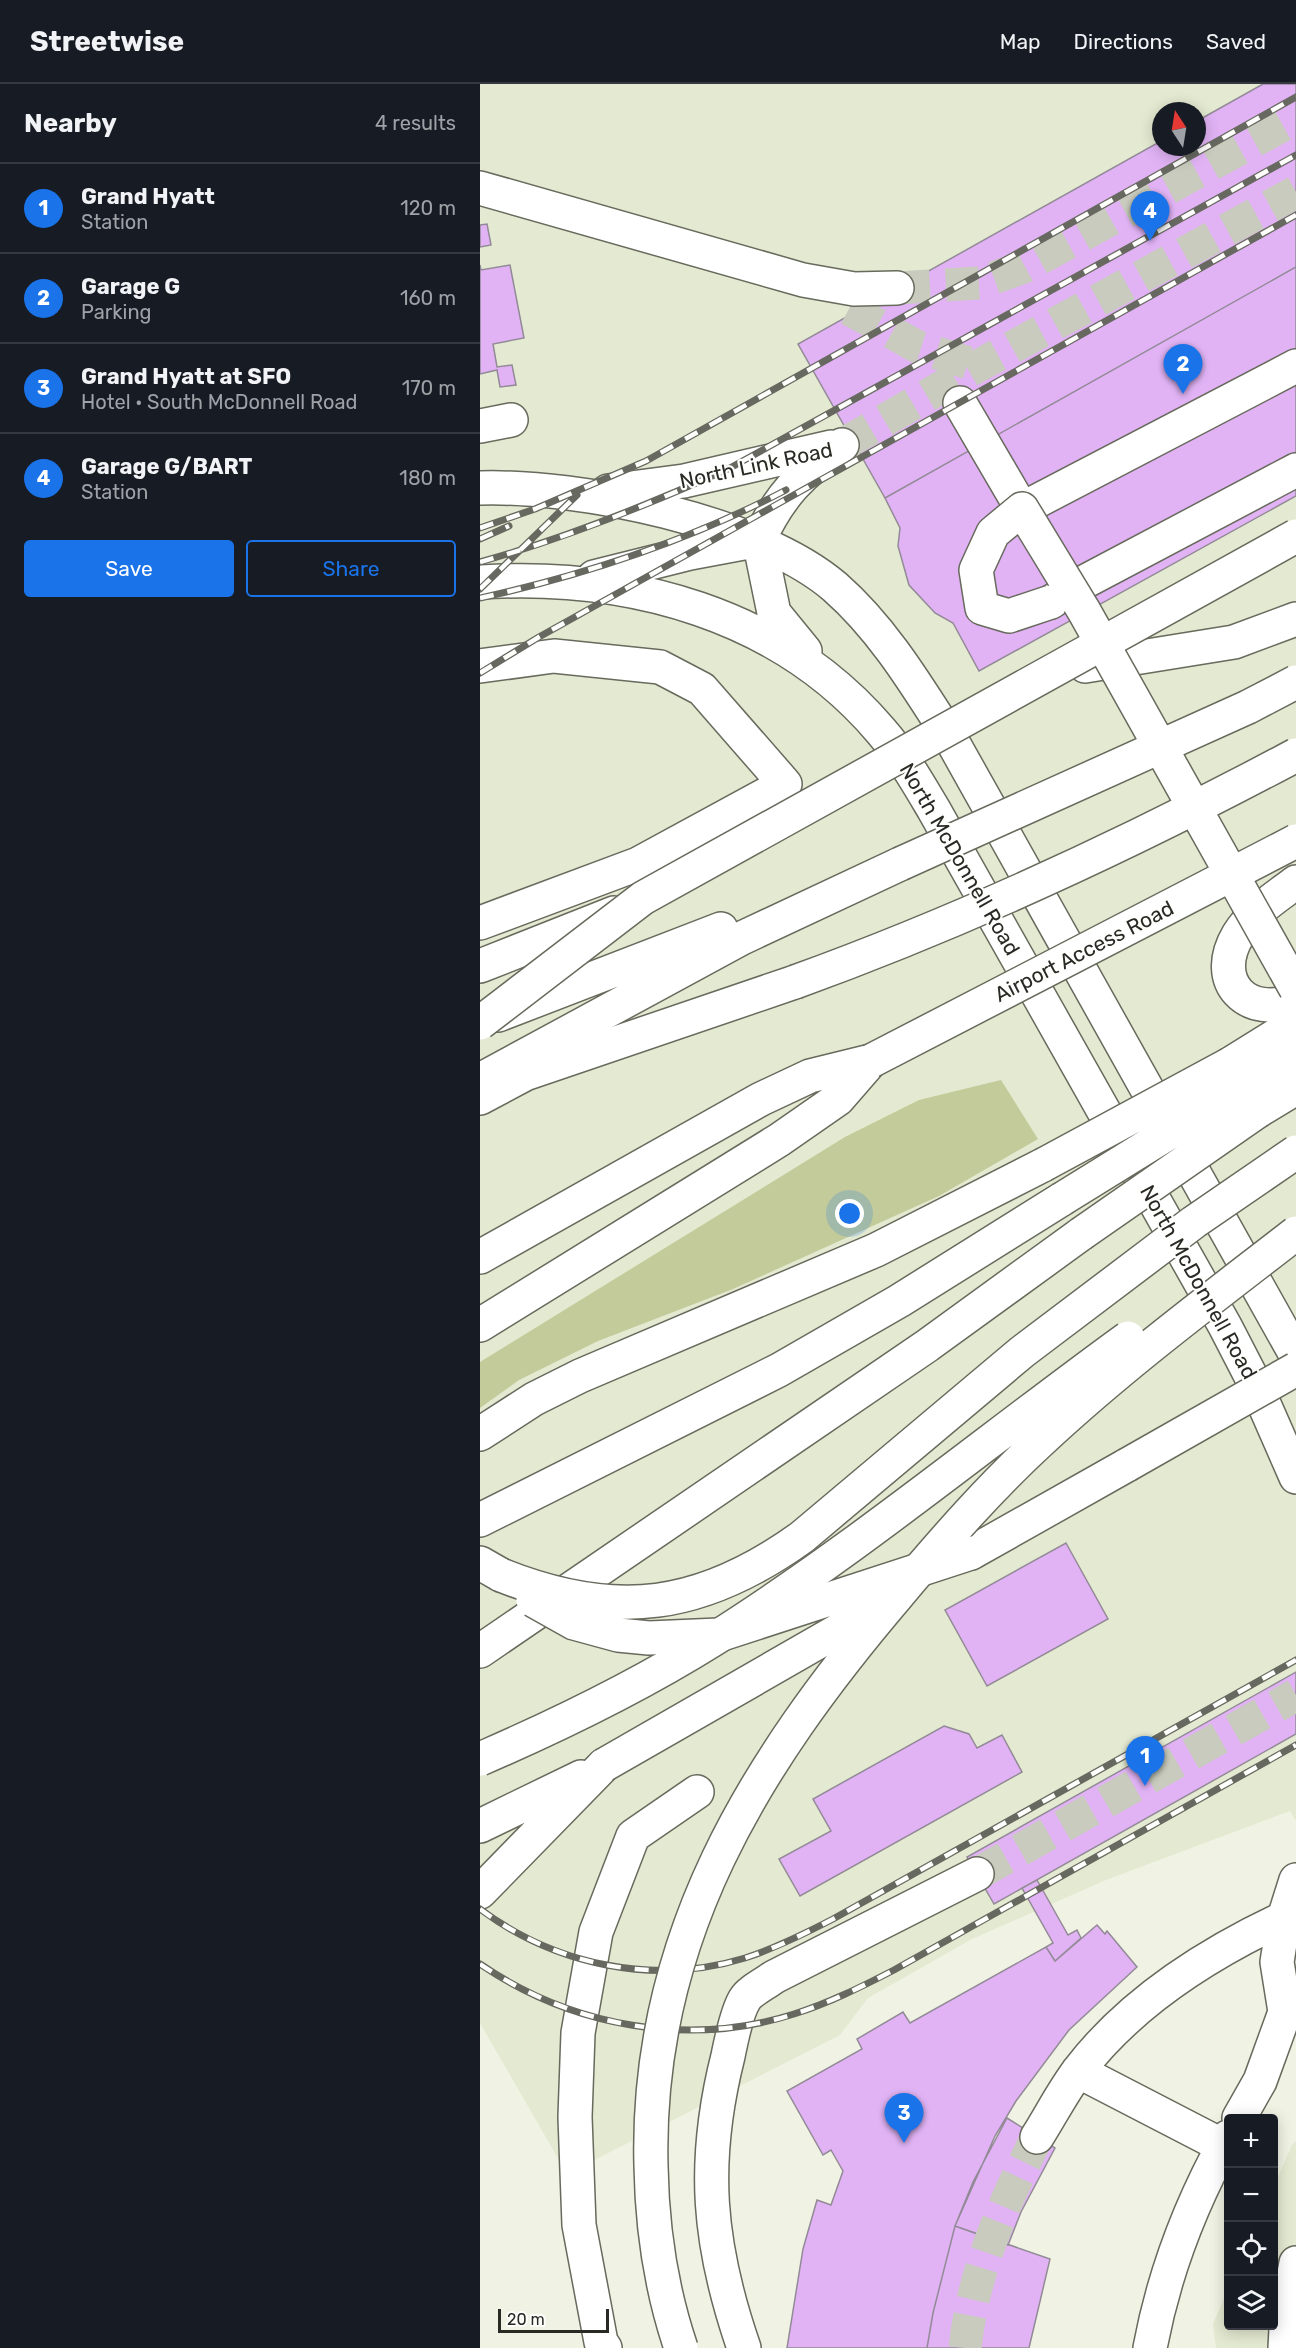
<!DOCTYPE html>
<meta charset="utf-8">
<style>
body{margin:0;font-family:Rubik,sans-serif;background:#242831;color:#f1f3f6}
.controls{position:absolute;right:18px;bottom:18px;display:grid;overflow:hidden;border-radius:6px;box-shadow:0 3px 15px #0003}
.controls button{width:54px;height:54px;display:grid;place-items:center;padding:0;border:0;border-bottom:2px solid #363941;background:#171b24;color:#f1f3f6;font:30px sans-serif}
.compass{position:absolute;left:672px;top:18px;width:54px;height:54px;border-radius:50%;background:#171b24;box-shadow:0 3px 15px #0003;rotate:348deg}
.scale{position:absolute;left:18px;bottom:15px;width:111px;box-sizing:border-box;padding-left:6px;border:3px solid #292a24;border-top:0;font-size:16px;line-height:21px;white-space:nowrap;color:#292a24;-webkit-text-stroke:4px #fefffc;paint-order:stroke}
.you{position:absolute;left:370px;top:1130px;width:21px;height:21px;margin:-15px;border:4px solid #fff;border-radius:50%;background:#1a73e8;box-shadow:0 0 0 9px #1a73e833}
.badge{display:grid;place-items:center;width:39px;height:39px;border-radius:50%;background:#1a73e8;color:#fff;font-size:20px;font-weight:700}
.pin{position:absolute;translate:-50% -50px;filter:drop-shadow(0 2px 3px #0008)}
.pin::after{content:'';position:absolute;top:32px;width:21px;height:18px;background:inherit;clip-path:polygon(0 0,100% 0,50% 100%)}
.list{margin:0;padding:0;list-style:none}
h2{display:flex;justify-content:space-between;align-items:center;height:78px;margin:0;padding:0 24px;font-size:26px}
h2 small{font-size:20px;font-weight:400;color:#9ea1a6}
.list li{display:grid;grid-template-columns:39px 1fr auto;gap:18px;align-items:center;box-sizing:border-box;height:90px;padding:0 24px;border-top:2px solid #363941}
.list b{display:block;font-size:22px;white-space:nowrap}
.list p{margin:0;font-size:20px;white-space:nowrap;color:#9ea1a6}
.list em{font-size:20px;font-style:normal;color:#9ea1a6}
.actions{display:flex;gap:12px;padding:18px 24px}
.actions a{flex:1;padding:14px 0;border:2px solid #1a73e8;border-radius:6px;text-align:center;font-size:21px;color:#1a73e8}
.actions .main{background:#1a73e8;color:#fff}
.icon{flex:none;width:33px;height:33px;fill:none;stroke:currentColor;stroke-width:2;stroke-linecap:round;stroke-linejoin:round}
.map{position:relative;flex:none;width:816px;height:2264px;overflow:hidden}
header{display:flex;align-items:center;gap:36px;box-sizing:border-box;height:84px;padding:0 30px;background:#171b24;border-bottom:2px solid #363941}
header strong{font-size:28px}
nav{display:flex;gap:33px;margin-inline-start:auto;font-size:21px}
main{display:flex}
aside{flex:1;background:#171b24}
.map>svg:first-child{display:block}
.built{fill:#e4e9d1;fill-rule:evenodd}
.green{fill:#c2cb99}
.building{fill:#e1b3f5;stroke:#928a96;stroke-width:1.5}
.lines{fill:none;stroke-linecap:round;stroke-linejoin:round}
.minor-tunnel{stroke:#c8cbbd;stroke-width:33;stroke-dasharray:33 16;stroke-linecap:butt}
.minor-casing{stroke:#676a5c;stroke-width:36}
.major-casing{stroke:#676a5c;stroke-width:36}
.highway-casing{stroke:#676a5c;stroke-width:36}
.minor{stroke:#fff;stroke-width:33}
.major{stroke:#fff;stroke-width:33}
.highway{stroke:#fff;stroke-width:33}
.rail-casing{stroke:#676960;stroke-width:7}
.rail{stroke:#fefffc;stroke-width:4.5;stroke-dasharray:14;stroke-linecap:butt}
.minor-bridge-casing{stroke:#676a5c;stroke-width:36;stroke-linecap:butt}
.major-bridge-casing{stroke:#676a5c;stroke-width:36;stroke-linecap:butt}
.highway-bridge-casing{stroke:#676a5c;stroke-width:36;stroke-linecap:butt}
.minor-bridge{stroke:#fff;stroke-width:33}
.major-bridge{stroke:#fff;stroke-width:33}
.highway-bridge{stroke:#fff;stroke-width:33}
.labels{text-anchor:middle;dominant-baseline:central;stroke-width:4.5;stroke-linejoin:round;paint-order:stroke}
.street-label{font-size:21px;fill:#292a24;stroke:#fefffc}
</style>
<header>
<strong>Streetwise</strong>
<nav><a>Map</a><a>Directions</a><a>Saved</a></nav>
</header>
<main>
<aside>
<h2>Nearby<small>4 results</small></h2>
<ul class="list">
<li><span class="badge">1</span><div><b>Grand Hyatt</b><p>Station</p></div><em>120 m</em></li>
<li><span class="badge">2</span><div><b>Garage G</b><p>Parking</p></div><em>160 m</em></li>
<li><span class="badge">3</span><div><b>Grand Hyatt at SFO</b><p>Hotel · South McDonnell Road</p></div><em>170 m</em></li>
<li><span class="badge">4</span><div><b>Garage G/BART</b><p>Station</p></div><em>180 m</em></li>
</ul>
<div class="actions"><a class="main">Save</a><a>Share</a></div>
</aside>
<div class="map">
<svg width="816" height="2264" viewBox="0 0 816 2264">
<rect width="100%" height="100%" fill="#f0f3e3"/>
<!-- built -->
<path class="built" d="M0,0H816V1737L810,1727L626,1796L492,1855L388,1914L360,1951L87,2090L0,1939ZM681,27H717V63H681Z
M816,2057V2264H736L733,2240L748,2205V2242H794V2102L812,2061Z"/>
<!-- green -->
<path class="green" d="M521,996L558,1055L459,1112L253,1205L118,1257L39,1296L0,1324V1278L365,1053L439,1016Z"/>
<!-- building -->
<path class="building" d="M783,0H816V183L405,414L318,260L681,57V63H717V37Z
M7,140L11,161L0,163V141Z
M0,181L1,186L30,181L44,254L13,260L17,283L32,281L36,301L20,303L17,286L0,290Z
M816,183V412L499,587L473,539L455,529L429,501L418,462L420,444L405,414Z
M586,1459L628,1535L507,1602L465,1526Z
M816,1588V1650L514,1820L487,1773Z
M464,1642L489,1650L497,1664L522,1651L542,1688L320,1812L299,1775L351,1747L333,1715Z
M557,1796L588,1851L597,1846L601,1854L575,1877L566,1863L573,1859L542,1804Z
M617,1841L625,1850L627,1847L657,1883L589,1946L536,2017L515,2052L475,2142L453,2229L447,2264H307L323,2165L337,2116L351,2121L363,2087L351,2066L343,2071L307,2007L382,1965L377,1955L423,1928L430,1939L566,1863L575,1877Z
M527,2034L575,2064L541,2128L528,2161L475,2142L493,2098Z
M475,2142L570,2175L549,2264H447L453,2229Z"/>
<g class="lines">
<!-- minor-tunnel -->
<path class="minor-tunnel" d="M417,204L499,199L544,183L816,34
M369,225L438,263L498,282
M362,361L498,282L816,108
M497,1790L816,1611
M485,2264C493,2188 523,2121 557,2053"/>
<defs>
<path id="minor" d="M0,104L323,196L374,205L417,204
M480,319L542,425L816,282
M0,342L31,336
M0,404C100,401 278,437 355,503C403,545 437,602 471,655L816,1271
M128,407L204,397L351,363
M114,493L210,469L274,457
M0,498C149,489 301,529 401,647C422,671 438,699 454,726L745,1242L777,1304L816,1393
M571,518L591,505L816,386
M325,567L294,529L279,456C299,412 322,388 362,361
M0,582L74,572L180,583L222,605L305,700L158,780L0,839
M605,582L754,558L816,535
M598,1987L743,2062
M759,2034L780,1997L805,1928L797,1878L804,1834L816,1796
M557,2053C571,2031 583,2007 599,1986C651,1918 727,1870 804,1834
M125,2264L121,2258L99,2141L95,2033L98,1949L116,1848L153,1752L217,1708
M264,2264C228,2160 221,2079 248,1972C251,1957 257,1927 265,1915C270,1907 286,1899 294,1893L497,1790
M670,2264C684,2189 711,2119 748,2053
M805,2264L807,2226L816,2179"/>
<path id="major" d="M816,798C795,814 772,828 758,851C730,898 768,936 816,915
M0,1014L45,990L315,898
M491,1469L647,1381
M0,1479L21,1491"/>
<path id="highway" d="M0,882L134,829
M18,931L241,845
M750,980L816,939
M0,996L262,854L420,780
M763,1003L816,971
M778,1027L816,1004
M0,1173L281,1015L330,992L391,977
M0,1241L299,1056L358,1015L391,977
M0,1350L54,1315L100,1292L396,1166L563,1081
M0,1436L299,1286L419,1217L582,1115
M0,1567L448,1261L601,1150
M0,1742L101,1693
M0,1808L124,1681"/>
</defs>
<!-- minor casing -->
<use href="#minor" class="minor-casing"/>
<!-- major casing -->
<use href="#major" class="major-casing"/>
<!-- highway casing -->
<use href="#highway" class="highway-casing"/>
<!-- minor -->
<use href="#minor" class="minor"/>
<!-- major -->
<use href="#major" class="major"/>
<!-- highway -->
<use href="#highway" class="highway"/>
<defs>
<path id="rail" d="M0,444L55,425L166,377L816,13
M0,455L29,442
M0,478C86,454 168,421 250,384L816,71
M0,505L97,411
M0,514C105,491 210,456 306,406
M0,589L59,553L816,131
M0,1825C75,1881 174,1902 265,1874C296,1864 324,1850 353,1835L816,1576
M0,1880C91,1942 207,1964 314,1930C349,1919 381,1903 414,1886L816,1661"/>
</defs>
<!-- rail casing -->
<use href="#rail" class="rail-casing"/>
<!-- rail -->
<use href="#rail" class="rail"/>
<defs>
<path id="minor-bridge" d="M571,518L529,532L502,524L496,486L513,449L542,425L604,527L816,905"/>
<path id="major-bridge" d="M315,898C489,835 653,758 816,671
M0,939L163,814L816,452
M391,977L816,757
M647,1381L816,1285
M21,1491C136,1537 222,1525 322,1453L542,1268L714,1138L816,1068
M53,1516L94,1539L138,1551L169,1554L239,1551L491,1469
M124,1681L415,1514"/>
<path id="highway-bridge" d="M420,780L768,623L816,598
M563,1081L750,980
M582,1115L763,1003
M601,1150L778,1027
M0,1675C81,1640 159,1602 234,1555C378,1464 510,1354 648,1254
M201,2264C181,2205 172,2144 171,2082C165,1855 274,1680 417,1512C464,1456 512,1401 566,1352C645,1279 731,1215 816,1149"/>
</defs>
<!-- minor-bridge casing -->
<use href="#minor-bridge" class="minor-bridge-casing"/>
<!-- major-bridge casing -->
<use href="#major-bridge" class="major-bridge-casing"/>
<!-- highway-bridge casing -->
<use href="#highway-bridge" class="highway-bridge-casing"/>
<!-- minor-bridge -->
<use href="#minor-bridge" class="minor-bridge"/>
<!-- major-bridge -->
<use href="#major-bridge" class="major-bridge"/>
<!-- highway-bridge -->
<use href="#highway-bridge" class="highway-bridge"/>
</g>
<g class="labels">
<!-- street labels -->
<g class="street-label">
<text transform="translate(276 381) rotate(-12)">North Link Road</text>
<text transform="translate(480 775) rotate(60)">North McDonnell Road</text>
<text transform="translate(604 867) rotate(-27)">Airport Access Road</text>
<text transform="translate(719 1198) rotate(61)">North McDonnell Road</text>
</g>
</g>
</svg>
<div class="controls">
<button>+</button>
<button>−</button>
<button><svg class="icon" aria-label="locate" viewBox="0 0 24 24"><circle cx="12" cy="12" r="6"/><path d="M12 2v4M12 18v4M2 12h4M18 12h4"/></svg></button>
<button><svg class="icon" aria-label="layers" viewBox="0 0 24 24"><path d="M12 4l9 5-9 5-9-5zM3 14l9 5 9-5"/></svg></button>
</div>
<svg class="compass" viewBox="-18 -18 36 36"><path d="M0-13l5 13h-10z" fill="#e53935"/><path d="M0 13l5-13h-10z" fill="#9ea1a6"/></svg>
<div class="scale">20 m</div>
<div class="you"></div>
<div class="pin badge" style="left:665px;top:1702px">1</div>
<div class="pin badge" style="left:703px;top:310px">2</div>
<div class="pin badge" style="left:424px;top:2059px">3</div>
<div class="pin badge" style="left:670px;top:157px">4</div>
</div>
</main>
